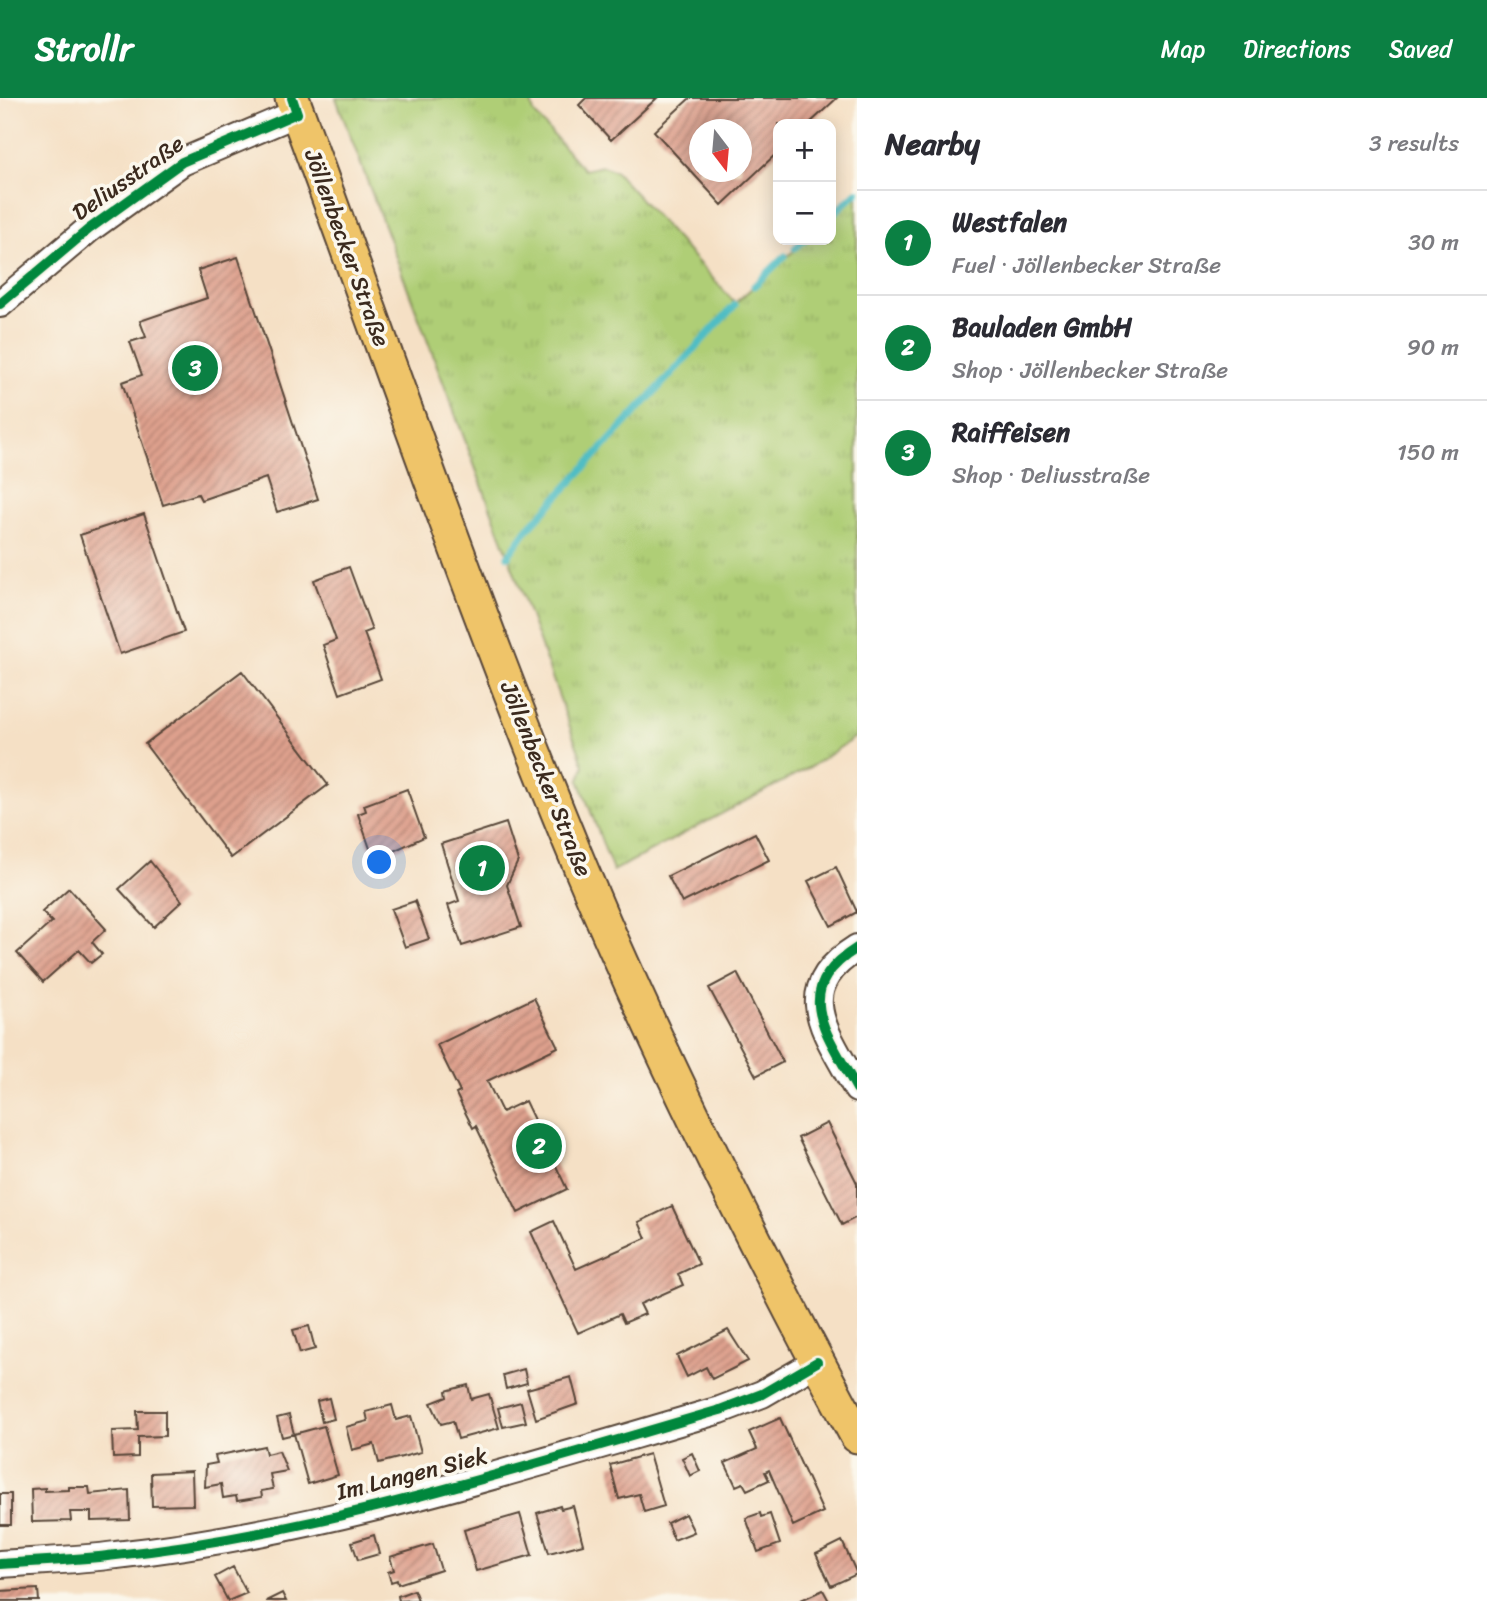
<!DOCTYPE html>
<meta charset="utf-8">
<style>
body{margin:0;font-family:Sriracha,sans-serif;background:#f7f7f7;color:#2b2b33}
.controls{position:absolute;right:21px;top:21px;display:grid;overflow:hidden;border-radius:14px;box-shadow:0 4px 18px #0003}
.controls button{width:63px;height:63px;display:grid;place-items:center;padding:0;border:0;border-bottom:2px solid #e1e1e2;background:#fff;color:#2b2b33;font:35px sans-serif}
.compass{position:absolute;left:689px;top:21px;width:63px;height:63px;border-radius:50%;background:#fff;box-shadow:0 4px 18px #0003;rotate:164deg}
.you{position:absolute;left:380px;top:765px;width:24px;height:24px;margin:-18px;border:5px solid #fff;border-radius:50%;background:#1a73e8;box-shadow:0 0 0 10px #1a73e833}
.badge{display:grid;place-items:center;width:46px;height:46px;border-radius:50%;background:#0b8043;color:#fff;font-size:23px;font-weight:700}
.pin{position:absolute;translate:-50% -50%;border:4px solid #fff;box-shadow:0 2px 7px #0006}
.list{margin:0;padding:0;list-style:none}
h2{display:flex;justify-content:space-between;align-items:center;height:91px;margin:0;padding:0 28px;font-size:30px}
h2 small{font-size:23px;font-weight:400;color:#7c7c81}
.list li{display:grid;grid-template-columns:46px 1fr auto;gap:21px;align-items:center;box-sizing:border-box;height:105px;padding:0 28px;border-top:2px solid #e1e1e2}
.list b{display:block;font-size:26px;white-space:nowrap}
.list p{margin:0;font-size:23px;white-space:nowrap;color:#7c7c81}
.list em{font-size:23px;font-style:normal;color:#7c7c81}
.map{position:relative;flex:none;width:857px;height:1503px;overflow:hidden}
header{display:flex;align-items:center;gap:42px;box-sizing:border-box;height:98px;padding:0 35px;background:#0b8043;color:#fff}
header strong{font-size:33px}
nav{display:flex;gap:38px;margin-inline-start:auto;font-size:24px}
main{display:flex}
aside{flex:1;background:#fff}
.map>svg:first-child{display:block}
.grass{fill:url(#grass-tufts);stroke:#757c4a;stroke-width:2}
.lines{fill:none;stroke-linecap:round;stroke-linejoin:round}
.stream{stroke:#4fbdc4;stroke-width:7}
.building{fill:url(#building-hatch);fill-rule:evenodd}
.minor-casing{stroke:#574537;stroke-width:30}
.major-casing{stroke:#574537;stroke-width:37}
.minor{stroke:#fff;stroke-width:26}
.major{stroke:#efc469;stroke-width:33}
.cycleway-casing{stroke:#fbf7ec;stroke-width:15}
.cycleway{stroke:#00873e;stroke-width:10}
.labels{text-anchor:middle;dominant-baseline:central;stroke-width:7;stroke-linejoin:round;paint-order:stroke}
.street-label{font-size:23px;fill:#3b2a1e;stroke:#fbf7ec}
</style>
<header>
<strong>Strollr</strong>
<nav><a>Map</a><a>Directions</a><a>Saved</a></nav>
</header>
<main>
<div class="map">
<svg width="857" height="1503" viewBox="0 0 857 1503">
<defs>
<pattern id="grass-tufts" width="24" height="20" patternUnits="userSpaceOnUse" patternTransform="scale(1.75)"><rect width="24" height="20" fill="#afce76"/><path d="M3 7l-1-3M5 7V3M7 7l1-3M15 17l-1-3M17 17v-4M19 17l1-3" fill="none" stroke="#97b166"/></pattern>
<pattern id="building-hatch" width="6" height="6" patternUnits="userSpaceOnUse" patternTransform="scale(1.75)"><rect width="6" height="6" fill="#dea08d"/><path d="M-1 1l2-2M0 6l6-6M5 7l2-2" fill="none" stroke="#b58373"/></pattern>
</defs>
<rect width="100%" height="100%" fill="#fbf7ec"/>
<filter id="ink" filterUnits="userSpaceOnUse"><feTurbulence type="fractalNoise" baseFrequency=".0143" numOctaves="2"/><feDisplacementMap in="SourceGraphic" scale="14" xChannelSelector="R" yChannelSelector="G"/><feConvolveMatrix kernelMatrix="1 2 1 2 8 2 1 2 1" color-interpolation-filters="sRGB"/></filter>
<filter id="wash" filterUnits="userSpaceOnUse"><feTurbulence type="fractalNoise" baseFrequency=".00686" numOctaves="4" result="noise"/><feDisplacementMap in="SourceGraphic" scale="28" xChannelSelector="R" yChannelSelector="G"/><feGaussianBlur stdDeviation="1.57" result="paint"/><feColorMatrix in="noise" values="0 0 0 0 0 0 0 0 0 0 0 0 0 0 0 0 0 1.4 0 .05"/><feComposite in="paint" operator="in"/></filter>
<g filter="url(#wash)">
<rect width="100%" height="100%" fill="#f5e0c5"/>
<!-- grass -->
<path class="grass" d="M336,0H530L534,15L584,72L603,68L615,73L735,205L806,142H831V120L857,97V638L812,668L613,773L579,682L584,668L503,443Z"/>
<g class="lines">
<!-- stream -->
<path class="stream" d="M831,118L857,94
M795,150L804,142
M754,188L785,158
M508,458L526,433L735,207"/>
</g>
<g id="blocks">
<!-- building -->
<path class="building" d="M586,0H657L611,42L579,7Z
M690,0H837L809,26H778V54L722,107L654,33ZM699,32H741V74H699Z
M238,159L318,401L277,414L266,380L201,402L198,396L163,407L122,284L142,277L130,244L146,239L140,223L207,200L198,172Z
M144,416L184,534L120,556L80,437Z
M349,469L372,532L364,535L381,581L340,596L323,547L336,542L314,482Z
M242,573L328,687L231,760L145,646Z
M407,691L424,739L374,762L358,716L366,713L364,707Z
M506,725L518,763L507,787L521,829L462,848L448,807L459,803L441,746Z
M755,735L769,762L682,805L668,778Z
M150,763L182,803L154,829L119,791Z
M836,769L857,814L831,828L808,783Z
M69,790L106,831L92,844L102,856L91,865L79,852L43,884L17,855L52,824L42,814Z
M415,803L429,841L405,849L391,811Z
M737,875L783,964L756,978L709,890Z
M534,900L558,949L487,983L502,1014L525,1003L567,1091L518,1115L476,1028L473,1030L456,996L460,994L437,947Z
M827,1025L857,1085V1119L842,1127L798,1040Z
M672,1108L699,1166L678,1176L683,1187L640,1206L645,1216L624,1225L620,1216L578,1235L531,1134L554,1123L576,1171L646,1140L639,1124Z
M309,1228L315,1251L300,1255L293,1232Z
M728,1232L748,1263L712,1281L706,1269L687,1279L677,1258Z
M524,1271L527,1285L506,1291L503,1277Z
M571,1279L578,1306L536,1321L527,1291Z
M468,1287L471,1301L489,1296L499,1330L458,1341L453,1323L441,1326L431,1305L447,1299L446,1293Z
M329,1300L334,1321L322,1324L317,1303Z
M521,1304L526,1324L503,1329L498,1310Z
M392,1307L396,1322L411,1318L421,1354L379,1365L374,1346L352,1352L346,1329L368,1323L366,1314Z
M137,1313H165V1338L138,1339V1359L113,1360L112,1333L138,1332Z
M289,1317L294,1336L282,1339L277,1320Z
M780,1320L823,1414L793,1428L769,1372L765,1374L769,1382L747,1392L743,1385L736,1388L725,1365L757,1351L749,1334Z
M324,1328L338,1377L308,1386L294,1336Z
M264,1348L266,1356L279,1353L287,1373L270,1376L273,1391L261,1393L262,1399L237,1403L236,1398L223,1400L221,1386L205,1389L206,1367L217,1365L215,1358Z
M692,1355L700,1373L690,1378L682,1360Z
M649,1356L664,1408L644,1414L639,1396L619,1401L610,1367Z
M192,1373L193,1407L152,1408L151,1375Z
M69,1389H89L90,1396L129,1392L130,1422L91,1423V1414H70L71,1423L32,1424L31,1391L45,1390V1393L69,1392Z
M0,1396H11V1427H0Z
M560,1408L561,1411L573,1408L583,1446L549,1455L537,1415Z
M760,1415L761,1419L770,1416L780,1446L758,1454L746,1420Z
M520,1416L532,1457L476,1473L464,1432Z
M685,1416L694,1434L674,1442L667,1425Z
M374,1437L379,1456L358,1462L352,1444Z
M842,1443L857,1476L831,1488L816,1456Z
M433,1446L441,1472L398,1486L397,1482L391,1484L388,1474L394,1472L390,1459Z
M233,1469L247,1495L228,1503L215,1479Z
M38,1491L39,1503H0V1493Z
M414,1492L418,1502L399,1503L398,1498Z
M823,1492L829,1503H799Z
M282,1495L286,1503H266Z"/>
</g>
</g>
<g filter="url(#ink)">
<use href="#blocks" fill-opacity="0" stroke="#574537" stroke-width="2"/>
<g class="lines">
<defs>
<path id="minor" d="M0,206L89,131L182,64L297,15
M857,850C788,893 828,936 857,991
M0,1466C39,1463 78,1462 116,1457C321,1435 523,1369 720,1312L762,1296L817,1264"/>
<path id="major" d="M292,0C388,258 476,519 582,773C663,966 758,1154 857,1338"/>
</defs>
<!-- minor casing -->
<use href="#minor" class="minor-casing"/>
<!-- major casing -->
<use href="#major" class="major-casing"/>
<!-- minor -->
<use href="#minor" class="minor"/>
<!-- major -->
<use href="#major" class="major"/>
<defs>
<path id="cycleway" d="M0,206L89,131L182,64L297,15L292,0
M857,850C788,893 828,936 857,991
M0,1466C39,1463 78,1462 116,1457C321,1435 523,1369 720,1312L762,1296L817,1264"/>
</defs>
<!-- cycleway casing -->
<use href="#cycleway" class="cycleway-casing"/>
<!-- cycleway -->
<use href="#cycleway" class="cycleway"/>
</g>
</g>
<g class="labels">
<!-- street labels -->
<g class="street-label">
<text transform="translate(128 80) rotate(-35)">Deliusstraße</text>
<text transform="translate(347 150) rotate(70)">Jöllenbecker Straße</text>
<text transform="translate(546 681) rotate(68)">Jöllenbecker Straße</text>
<text transform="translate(412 1376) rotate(-14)">Im Langen Siek</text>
</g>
</g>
</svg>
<div class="controls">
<button>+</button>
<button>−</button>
</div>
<svg class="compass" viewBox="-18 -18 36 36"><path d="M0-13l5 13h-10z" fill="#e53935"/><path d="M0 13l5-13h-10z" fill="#7c7c81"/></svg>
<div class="you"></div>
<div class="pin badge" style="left:482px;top:770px">1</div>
<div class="pin badge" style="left:539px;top:1048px">2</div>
<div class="pin badge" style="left:195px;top:270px">3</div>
</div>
<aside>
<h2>Nearby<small>3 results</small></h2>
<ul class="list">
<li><span class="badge">1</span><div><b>Westfalen</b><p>Fuel · Jöllenbecker Straße</p></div><em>30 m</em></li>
<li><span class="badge">2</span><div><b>Bauladen GmbH</b><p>Shop · Jöllenbecker Straße</p></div><em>90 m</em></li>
<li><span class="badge">3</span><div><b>Raiffeisen</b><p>Shop · Deliusstraße</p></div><em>150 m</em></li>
</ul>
</aside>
</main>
